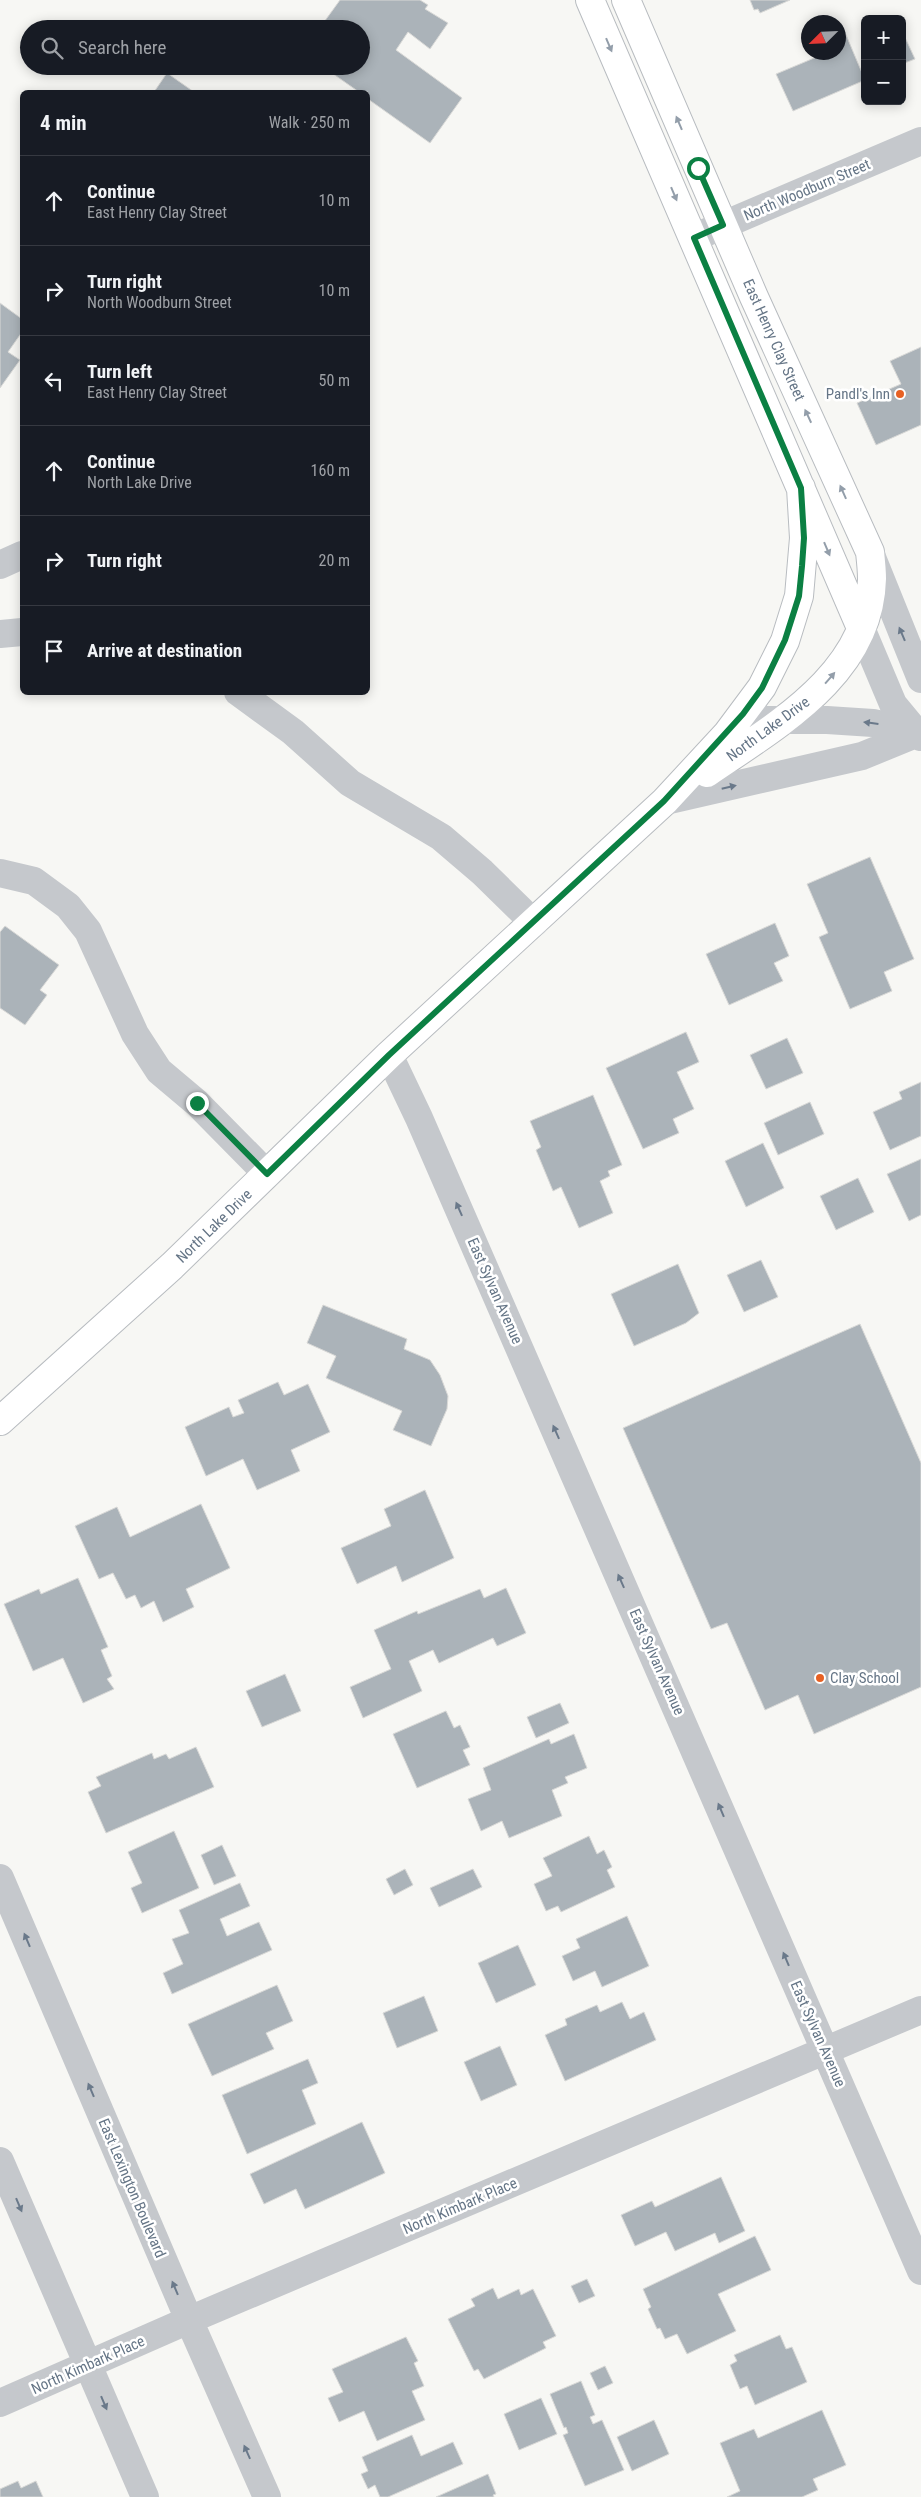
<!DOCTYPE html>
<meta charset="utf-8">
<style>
body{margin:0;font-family:"Roboto Condensed",sans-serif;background:#20242c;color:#f1f3f6}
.controls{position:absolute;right:15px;top:15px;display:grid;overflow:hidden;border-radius:8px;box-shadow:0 2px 12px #0003}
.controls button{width:45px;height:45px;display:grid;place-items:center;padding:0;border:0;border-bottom:1px solid #363941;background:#171b24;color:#f1f3f6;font:25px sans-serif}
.compass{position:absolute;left:801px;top:15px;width:45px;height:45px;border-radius:50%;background:#171b24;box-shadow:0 2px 12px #0003;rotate:246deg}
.stop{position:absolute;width:15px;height:15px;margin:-11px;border:4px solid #0b8043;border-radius:50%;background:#fff}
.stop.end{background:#0b8043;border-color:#fff;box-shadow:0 1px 5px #0008}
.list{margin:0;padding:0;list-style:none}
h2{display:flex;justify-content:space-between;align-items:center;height:65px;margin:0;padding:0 20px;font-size:21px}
h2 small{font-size:16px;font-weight:400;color:#9ea1a6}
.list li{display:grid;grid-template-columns:32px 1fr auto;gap:15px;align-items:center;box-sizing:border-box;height:90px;padding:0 20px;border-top:1px solid #363941}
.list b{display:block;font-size:19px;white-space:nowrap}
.list p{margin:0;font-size:16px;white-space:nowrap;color:#9ea1a6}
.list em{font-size:16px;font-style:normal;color:#9ea1a6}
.icon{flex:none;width:28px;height:28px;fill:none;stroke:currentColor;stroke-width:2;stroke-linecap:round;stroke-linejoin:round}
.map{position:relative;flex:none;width:921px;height:2497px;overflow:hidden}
.search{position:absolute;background:#171b24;box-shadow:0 2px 12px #0003;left:20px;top:20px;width:350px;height:55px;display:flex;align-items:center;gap:12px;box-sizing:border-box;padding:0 18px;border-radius:28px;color:#9ea1a6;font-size:19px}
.panel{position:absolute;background:#171b24;box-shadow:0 2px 12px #0003;left:20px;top:90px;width:350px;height:605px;border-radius:8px}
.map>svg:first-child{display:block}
.building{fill:#abb3b9;stroke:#d9d9d7}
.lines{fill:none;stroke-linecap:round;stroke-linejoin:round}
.major-casing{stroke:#b8bcc0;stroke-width:30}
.minor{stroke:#c5c8cc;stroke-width:28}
.major{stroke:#fff;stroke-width:28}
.oneway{fill:#939eaa}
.oneway2{fill:#6a798a}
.route{stroke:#0b8043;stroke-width:6}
.poi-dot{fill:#e76124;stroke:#fff;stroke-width:2}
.labels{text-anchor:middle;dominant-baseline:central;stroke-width:5;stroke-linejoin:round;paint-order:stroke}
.street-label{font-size:15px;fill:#657586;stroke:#fff}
.poi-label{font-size:15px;fill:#657586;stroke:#fff;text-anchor:end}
</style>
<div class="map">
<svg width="921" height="2497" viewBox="0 0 921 2497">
<rect width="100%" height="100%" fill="#f7f7f4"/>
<!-- building -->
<path class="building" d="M340,0H420L428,5L425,9L448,23L430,49L408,32L396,50L462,98L430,143L368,99V92H359L322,66H361V29H319Z
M750,0H790L760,13L758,9L754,10Z
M841,23L865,80L793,111L776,74L819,56L818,52H838V24Z
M902,31L915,59L902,64Z
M167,73L194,92H154Z
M0,303L22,319V332L8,352L20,360L0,388Z
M921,347V425L876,445L857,403L901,384L890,361Z
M870,857L914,959L884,972L892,991L850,1009L819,937L828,933L807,884Z
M775,923L789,956L774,963L783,981L729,1005L706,954Z
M5,926L59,965L40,990L47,995L25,1025L0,1008V932Z
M686,1032L699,1062L677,1072L694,1109L673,1119L679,1133L643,1149L606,1068Z
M787,1038L803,1073L766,1089L750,1055Z
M921,1082V1136L890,1150L873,1112L902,1099L899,1092Z
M593,1095L622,1165L608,1171L610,1176L600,1181L613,1213L579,1228L561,1187L553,1191L536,1150L541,1147L530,1121Z
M810,1102L824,1134L778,1155L764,1123Z
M763,1143L784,1188L746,1207L725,1161Z
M921,1159V1215L909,1221L887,1174Z
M858,1178L874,1212L836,1230L820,1196Z
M761,1260L778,1297L744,1312L727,1275Z
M678,1264L699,1313L686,1323L634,1346L611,1294Z
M323,1305L407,1339L404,1349L430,1360L440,1375L448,1396L447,1409L431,1446L393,1430L402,1411L326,1378L336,1356L307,1343Z
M860,1324L921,1463V1687L814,1734L798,1695L765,1710L727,1623L711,1629L623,1428Z
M278,1382L284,1395L308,1384L330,1432L291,1450L300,1471L257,1490L243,1459L206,1476L185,1427L229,1407L233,1417L244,1413L238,1400Z
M425,1490L454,1558L402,1582L396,1566L357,1584L341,1548L391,1526L384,1509Z
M201,1504L230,1568L186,1589L194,1607L163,1622L154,1601L141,1608L135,1595L126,1599L113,1573L99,1579L75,1526L117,1507L130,1537Z
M78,1578L108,1647L101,1650L112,1676L107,1679L114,1689L83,1703L63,1658L33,1671L4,1604L39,1589L41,1594Z
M506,1588L526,1633L497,1646L493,1638L439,1663L433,1650L409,1661L422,1691L363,1718L350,1687L391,1669L374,1630L417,1611L418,1614L480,1589L484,1598Z
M285,1674L301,1711L262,1727L246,1691Z
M560,1703L569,1723L536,1738L527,1717Z
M446,1711L454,1728L460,1725L470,1747L463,1750L470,1765L417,1788L393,1734Z
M574,1734L587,1768L565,1777L568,1783L552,1790L562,1816L509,1838L502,1821L481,1831L468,1799L491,1790L483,1768L549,1739L551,1744Z
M196,1747L214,1787L106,1833L88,1792L101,1786L96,1777L152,1753L154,1759L166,1754L169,1759Z
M174,1831L199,1888L142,1913L131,1888L142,1883L128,1852Z
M589,1836L597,1854L604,1850L612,1867L607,1870L615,1887L561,1912L558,1906L546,1911L534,1884L552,1876L543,1858Z
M222,1845L236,1876L214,1885L201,1855Z
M405,1869L413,1885L394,1895L386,1879Z
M473,1869L482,1887L439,1907L430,1888Z
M240,1883L250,1906L220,1919L227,1936L259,1922L272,1950L172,1994L163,1973L183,1964L172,1939L189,1933L179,1910Z
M627,1916L649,1966L602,1987L595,1971L573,1981L562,1956L580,1948L576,1939Z
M518,1945L536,1985L496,2003L478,1963Z
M277,1985L293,2021L266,2033L274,2049L212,2076L188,2024Z
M424,1996L438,2031L397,2048L383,2013Z
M622,2002L630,2019L644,2012L656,2040L565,2081L545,2035L567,2025L565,2019L597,2005L600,2012Z
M500,2046L517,2085L481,2101L464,2062Z
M308,2059L318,2083L302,2090L316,2124L247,2154L222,2095Z
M362,2122L385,2173L305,2209L296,2189L264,2204L250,2174Z
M721,2177L745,2231L719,2243L715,2233L675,2251L666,2232L635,2246L621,2215L652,2201L655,2207Z
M755,2236L771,2270L718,2294L736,2331L687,2354L677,2334L665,2339L660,2328L657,2329L648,2309L651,2307L643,2289Z
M587,2279L595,2296L579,2303L571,2286Z
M493,2288L498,2299L519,2289L521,2295L533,2289L556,2336L543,2342L546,2348L484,2379L478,2369L474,2371L448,2319L475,2306L471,2299Z
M780,2335L786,2349L792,2347L807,2382L755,2405L747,2386L740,2389L730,2365L737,2361L734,2355Z
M406,2337L418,2361L414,2363L424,2386L412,2391L425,2420L377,2441L364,2411L339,2422L328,2398L343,2392L332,2369Z
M605,2366L613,2383L598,2390L590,2373Z
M581,2381L595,2415L590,2417L593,2424L602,2420L624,2470L585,2486L563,2435L568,2433L566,2427L564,2428L550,2394Z
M541,2398L557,2434L519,2450L504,2414Z
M822,2410L846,2465L813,2479L818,2490L802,2497H727L740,2491L720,2443L754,2429L758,2438Z
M654,2420L669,2454L632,2471L617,2437Z
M412,2435L421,2456L453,2442L463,2464L388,2497H380L375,2485L368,2489L361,2474L368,2471L362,2457Z
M488,2474L496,2494L493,2495L494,2497H436Z
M18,2481L21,2488L36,2481L43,2497H0V2489Z"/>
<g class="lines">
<defs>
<path id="major" d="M590,0L861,628
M626,0L754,297L870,552C871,561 872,570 872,579C870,674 775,726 707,773
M0,1421L172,1266L389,1055L665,801L727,734L762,687L785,641L799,596L804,538L801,488"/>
</defs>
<!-- major casing -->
<use href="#major" class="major-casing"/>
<!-- minor -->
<path class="minor" d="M693,238L921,141
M871,555L921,679
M0,565L22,555
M861,628L893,704L920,737
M0,634L22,632
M238,692L293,732L350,783L441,837L482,872L534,923
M738,720H827L873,723L918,733
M665,801L862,756L921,732
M0,873L34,881L68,906L88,931L135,1034L159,1071L197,1103L267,1174
M389,1055L419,1118L921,2271
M0,1878L189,2320L267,2497
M0,2161L145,2497
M0,2403L189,2320L921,2010"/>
<!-- major -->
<use href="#major" class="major"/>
</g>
<!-- one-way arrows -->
<defs><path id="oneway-solid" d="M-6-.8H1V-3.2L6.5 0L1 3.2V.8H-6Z" transform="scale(1.25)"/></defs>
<g class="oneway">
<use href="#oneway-solid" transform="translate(609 45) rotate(67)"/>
<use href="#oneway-solid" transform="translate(679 123) rotate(-113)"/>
<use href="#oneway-solid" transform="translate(674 194) rotate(67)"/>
<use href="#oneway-solid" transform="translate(808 416) rotate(-115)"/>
<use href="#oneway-solid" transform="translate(843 492) rotate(-114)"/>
<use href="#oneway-solid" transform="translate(827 549) rotate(67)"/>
<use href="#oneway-solid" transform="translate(830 678) rotate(-49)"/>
</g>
<g class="oneway2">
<use href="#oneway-solid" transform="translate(902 634) rotate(-113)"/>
<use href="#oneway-solid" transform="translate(871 723) rotate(-173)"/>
<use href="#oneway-solid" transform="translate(729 787) rotate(-13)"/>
<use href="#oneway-solid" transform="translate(459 1209) rotate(-114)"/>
<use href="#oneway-solid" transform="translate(556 1432) rotate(-114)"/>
<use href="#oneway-solid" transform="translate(621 1581) rotate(-114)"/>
<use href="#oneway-solid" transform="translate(721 1810) rotate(-113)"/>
<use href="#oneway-solid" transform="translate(27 1940) rotate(-113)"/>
<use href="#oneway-solid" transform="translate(786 1959) rotate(-113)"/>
<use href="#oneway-solid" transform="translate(91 2090) rotate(-113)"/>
<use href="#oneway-solid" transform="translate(19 2205) rotate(67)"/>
<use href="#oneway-solid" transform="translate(175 2288) rotate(-113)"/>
<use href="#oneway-solid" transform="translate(104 2403) rotate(67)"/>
<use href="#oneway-solid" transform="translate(247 2452) rotate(-114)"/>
</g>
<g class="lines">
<!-- route -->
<path class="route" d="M197,1103L267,1174L389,1055L664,801L743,714L762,688L785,640L799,596L802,566L804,538L801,488L694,238L723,225L698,168"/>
</g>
<!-- markers -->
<g class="poi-dot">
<circle cx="900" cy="394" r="5"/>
<circle cx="820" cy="1678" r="5"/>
</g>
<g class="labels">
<!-- street labels -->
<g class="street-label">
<text transform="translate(807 190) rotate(-23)">North Woodburn Street</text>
<text transform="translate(774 340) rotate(66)">East Henry Clay Street</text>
<text transform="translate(768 729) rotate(-36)">North Lake Drive</text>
<text transform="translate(214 1226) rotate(-44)">North Lake Drive</text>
<text transform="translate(495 1291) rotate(66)">East Sylvan Avenue</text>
<text transform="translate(657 1662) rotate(66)">East Sylvan Avenue</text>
<text transform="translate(818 2034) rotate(66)">East Sylvan Avenue</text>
<text transform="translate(132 2188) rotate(67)">East Lexington Boulevard</text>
<text transform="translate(460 2206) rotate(-23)">North Kimbark Place</text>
<text transform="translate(88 2365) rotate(-24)">North Kimbark Place</text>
</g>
<!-- poi labels -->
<g class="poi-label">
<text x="890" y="394">Pandl's Inn</text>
<text x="830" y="1678" text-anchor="start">Clay School</text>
</g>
</g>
</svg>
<div class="controls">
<button>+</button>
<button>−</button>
</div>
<svg class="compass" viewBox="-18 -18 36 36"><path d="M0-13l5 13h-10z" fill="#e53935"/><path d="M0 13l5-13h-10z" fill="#9ea1a6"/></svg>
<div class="stop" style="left:698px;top:168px"></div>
<div class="stop end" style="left:197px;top:1103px"></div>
<div class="search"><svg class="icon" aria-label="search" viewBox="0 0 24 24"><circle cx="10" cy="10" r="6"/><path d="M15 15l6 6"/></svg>Search here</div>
<section class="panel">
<h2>4 min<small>Walk · 250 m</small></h2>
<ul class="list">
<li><svg class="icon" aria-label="ahead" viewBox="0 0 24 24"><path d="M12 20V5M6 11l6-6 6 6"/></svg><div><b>Continue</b><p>East Henry Clay Street</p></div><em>10 m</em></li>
<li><svg class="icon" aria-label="right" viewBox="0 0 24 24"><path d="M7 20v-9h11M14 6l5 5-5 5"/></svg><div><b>Turn right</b><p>North Woodburn Street</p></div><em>10 m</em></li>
<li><svg class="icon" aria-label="left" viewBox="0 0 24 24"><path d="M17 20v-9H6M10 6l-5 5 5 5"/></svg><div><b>Turn left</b><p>East Henry Clay Street</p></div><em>50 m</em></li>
<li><svg class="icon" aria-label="ahead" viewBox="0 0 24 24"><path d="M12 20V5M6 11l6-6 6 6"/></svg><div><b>Continue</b><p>North Lake Drive</p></div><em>160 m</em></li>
<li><svg class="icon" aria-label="right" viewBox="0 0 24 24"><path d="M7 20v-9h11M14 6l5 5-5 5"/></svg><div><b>Turn right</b></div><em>20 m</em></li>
<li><svg class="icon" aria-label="arrive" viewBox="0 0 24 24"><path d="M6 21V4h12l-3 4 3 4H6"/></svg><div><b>Arrive at destination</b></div></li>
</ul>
</section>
</div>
